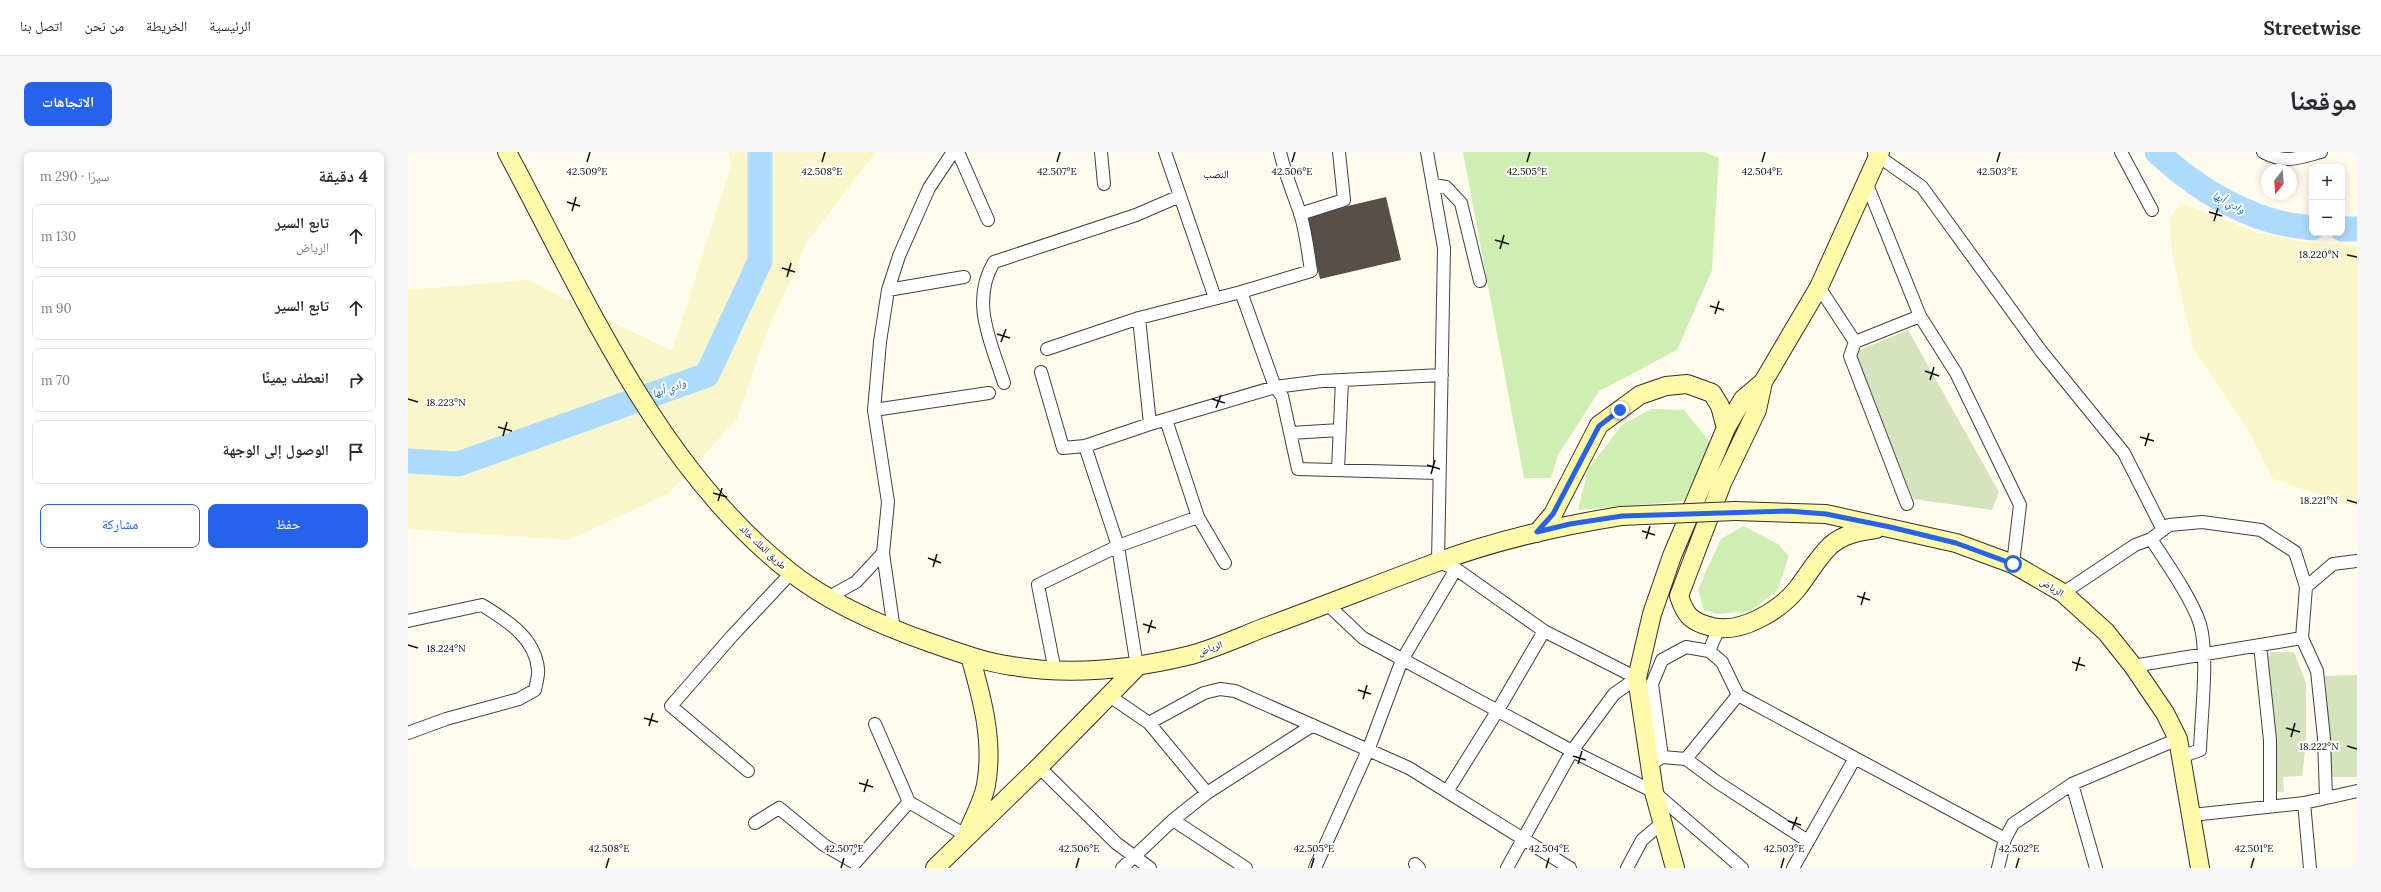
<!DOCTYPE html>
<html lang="ar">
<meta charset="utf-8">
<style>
body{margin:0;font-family:Lora,"Noto Naskh Arabic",serif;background:#f7f7f7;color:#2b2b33;direction:rtl}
.controls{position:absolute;right:12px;top:12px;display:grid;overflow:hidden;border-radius:8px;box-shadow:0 2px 10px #0003}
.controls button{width:36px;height:36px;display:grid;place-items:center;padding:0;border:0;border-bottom:1px solid #e1e1e2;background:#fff;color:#2b2b33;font:20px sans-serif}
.compass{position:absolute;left:1853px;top:12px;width:36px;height:36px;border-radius:50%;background:#fff;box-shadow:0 2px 10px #0003;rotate:197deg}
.stop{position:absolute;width:12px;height:12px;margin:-9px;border:3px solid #2563eb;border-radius:50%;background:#fff}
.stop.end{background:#2563eb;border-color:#fff;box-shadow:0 1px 4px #0008}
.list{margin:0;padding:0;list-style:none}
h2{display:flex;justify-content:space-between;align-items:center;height:52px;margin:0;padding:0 16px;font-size:17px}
h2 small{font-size:13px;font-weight:400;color:#7c7c81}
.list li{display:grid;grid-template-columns:26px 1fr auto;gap:12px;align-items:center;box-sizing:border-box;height:64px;margin:0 8px 8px;padding:0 8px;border:1px solid #e1e1e2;border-radius:8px}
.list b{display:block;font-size:15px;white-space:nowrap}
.list p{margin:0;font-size:13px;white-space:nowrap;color:#7c7c81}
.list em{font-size:13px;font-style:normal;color:#7c7c81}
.actions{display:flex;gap:8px;padding:12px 16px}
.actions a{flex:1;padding:9px 0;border:1px solid #2563eb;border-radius:8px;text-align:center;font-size:14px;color:#2563eb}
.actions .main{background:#2563eb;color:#fff}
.icon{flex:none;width:22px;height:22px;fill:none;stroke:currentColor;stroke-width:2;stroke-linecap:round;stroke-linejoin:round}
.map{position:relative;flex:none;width:1949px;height:716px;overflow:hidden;direction:ltr;border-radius:8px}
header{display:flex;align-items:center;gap:24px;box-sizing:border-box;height:56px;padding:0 20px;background:#fff;border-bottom:1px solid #e1e1e2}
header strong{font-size:19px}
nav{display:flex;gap:22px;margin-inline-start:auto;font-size:14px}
.intro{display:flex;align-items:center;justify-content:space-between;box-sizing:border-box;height:96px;padding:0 24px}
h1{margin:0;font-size:28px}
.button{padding:10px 18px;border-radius:8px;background:#2563eb;color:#fff;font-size:14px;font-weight:700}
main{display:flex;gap:24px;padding:0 24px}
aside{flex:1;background:#fff;border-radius:8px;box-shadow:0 2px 10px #0003}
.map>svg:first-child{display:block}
.farmland{fill:#f9f6ca}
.green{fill:#cfeeb2}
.cemetery{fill:#d5e4bc}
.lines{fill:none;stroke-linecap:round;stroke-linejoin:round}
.river{stroke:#acdbfd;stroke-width:25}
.building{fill:#574f48}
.street-casing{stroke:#404040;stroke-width:14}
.secondary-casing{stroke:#2f2f2f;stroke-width:20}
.street{stroke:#fff;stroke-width:12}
.secondary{stroke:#fff9a9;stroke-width:18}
.secondary-bridge-casing{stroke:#2f2f2f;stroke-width:20;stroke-linecap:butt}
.secondary-bridge{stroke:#fff9a9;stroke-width:18}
.route{stroke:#2563eb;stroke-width:5}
.ticks{fill:none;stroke:#0d0d0d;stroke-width:1.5}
.labels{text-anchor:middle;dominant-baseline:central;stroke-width:4;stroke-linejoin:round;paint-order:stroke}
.street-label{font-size:10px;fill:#0d0d0d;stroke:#fff}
.neighbourhood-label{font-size:11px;fill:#0d0d0d;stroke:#fff}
.water-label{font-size:11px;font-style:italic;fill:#095fad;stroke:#fff}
.ticks-label{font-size:10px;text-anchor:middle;fill:#0d0d0d;stroke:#fff;stroke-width:4;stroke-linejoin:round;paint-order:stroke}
</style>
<header>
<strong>Streetwise</strong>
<nav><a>الرئيسية</a><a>الخريطة</a><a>من نحن</a><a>اتصل بنا</a></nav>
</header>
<div class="intro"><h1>موقعنا</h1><a class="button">الاتجاهات</a></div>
<main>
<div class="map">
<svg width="1949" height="716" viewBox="0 0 1949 716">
<rect width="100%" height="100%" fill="#fffcee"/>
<!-- farmland -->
<path class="farmland" d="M320,0H468L399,90L355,190L329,267L261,341L161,388L0,377V138L120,128L264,199L323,14Z
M1773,51L1848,80L1898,90L1949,94V355L1865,327L1841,279L1786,198L1764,103L1762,65Z"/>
<!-- green -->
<path class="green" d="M1055,0H1296L1311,6L1304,118L1269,198L1191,239L1150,303L1143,326H1116Z
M1243,257L1276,258L1302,290L1276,349L1170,358L1180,317L1214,273Z
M1335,374L1370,392L1381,404L1369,439L1342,459L1309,462L1296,458L1290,438L1298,419L1313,387Z"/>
<!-- cemetery -->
<path class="cemetery" d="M1500,178L1591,340L1584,358L1505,347L1447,200Z
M1862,500H1886L1898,531V591L1894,624L1875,625L1876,640L1866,641L1858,509Z
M1949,523V625H1924L1917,524Z"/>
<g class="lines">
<!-- river -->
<path class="river" d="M1749,0C1781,30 1822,57 1865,69C1877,73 1891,74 1904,76
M1934,77H1949
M0,309L50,312L299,223L352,109V0"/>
</g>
<!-- building -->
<path class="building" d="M978,45L993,108L912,127L897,64Z"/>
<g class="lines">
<defs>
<path id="street" d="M550,0L580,68
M693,0L696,32
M757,0L807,146
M1019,0L1036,96L1030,410L1048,417L1136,479L1229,526L1206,542L1164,599L1099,716
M1713,0L1744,58
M1855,0C1877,12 1890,6 1913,0
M1466,1L1514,35L1633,199L1716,301L1755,378
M1458,30L1512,164L1548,221L1612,353L1605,412
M1026,33L1038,35L1053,51L1072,129
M892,62L936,48L931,0
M1411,135L1447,190L1442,204L1499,352
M480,138L556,125
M833,140L867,235L914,229L1034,223
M731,166L742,272
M1447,190L1512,164
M639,197L731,166L833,140L903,119C900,100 898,80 892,61C885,41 877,22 872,0
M633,220L655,296L677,294L710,394L729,515
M596,231C583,190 562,150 586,110L728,63L772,44
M466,258L581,241
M758,268L790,365L817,411
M882,281L932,278
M677,294L742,272L867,235L874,244L890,317L1030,321
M930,318L934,228
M1743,387C1758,410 1784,447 1792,472C1801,503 1793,565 1792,598L1773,605
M475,401L480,350L466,258L472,190L480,138L491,104L521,36L545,0
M1898,435L1925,412L1949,409
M1655,441L1727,393L1743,387L1761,373L1794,370L1853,378L1887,400L1898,435L1894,486
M421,445L448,430L475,401L486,478
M919,452L955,486L1164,599L1246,640L1334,716
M0,469L74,453C98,468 127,485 130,517C131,523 128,532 127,538L111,547L38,567L0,581
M1311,476L1301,499L1314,510L1330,543L1597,687
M1852,493L1862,588V654
M1725,514L1894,486L1909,519L1916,586L1918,645
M647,519L630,433L710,394L790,365
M700,543L741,571L799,641
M741,571L796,541L812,537L827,539L1001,616L1162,716
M467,572L501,650L559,684
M1254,605L1244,532L1254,508L1278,495L1301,499
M1278,607L1309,630L1400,689
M1248,609L1254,605L1278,607L1330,543
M631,615L708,691L742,716
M340,619L263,554L324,484L383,421
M1664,632L1688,716
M1040,638L1090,558L1136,479
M1896,651L1902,716
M1784,663L1896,651L1949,639
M765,668L838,716
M347,671L371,656L416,693L447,711L501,650
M1007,712L1011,716
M714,716L765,668L799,641L905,573
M907,716L961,596L994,508L1048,417
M1219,716L1234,688L1255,670
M1385,716L1447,606
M1590,716L1597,687L1605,672L1664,632L1770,587"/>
<path id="secondary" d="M99,0C177,145 249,315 381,419C422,452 474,474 523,491C549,500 576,510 604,514C663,524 726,517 783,503C808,496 832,485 855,476C912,455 968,433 1024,412C1085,389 1150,374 1213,364
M1355,230L1349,258L1314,331L1271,444C1277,463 1283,470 1304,475C1333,482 1371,459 1389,437C1400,423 1410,405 1423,393C1436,382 1452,379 1468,377
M1327,359L1418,362L1548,391L1605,412L1655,441L1698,480L1725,514L1757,561L1770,587L1792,716
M1129,381L1145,362L1191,273L1232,243L1258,234L1279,232L1304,241L1312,254L1318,276
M560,679C566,665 575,649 578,633C586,589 574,546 562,504
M527,716L631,615L729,515
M1267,716L1246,640L1229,526L1244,462L1264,404L1318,276L1335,247L1355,230L1411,135L1472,0"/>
</defs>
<!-- street casing -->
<use href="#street" class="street-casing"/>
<!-- secondary casing -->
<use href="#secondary" class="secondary-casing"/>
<!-- street -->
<use href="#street" class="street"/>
<!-- secondary -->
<use href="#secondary" class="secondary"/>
<defs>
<path id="secondary-bridge" d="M1213,364L1327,359"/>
</defs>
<!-- secondary-bridge casing -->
<use href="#secondary-bridge" class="secondary-bridge-casing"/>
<!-- secondary-bridge -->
<use href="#secondary-bridge" class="secondary-bridge"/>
</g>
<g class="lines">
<!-- route -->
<path class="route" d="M1212,258L1191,274L1145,362L1129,380L1162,372L1214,364L1380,359L1418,362L1482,375L1548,391L1605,412"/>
</g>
<!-- ticks -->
<path class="ticks" d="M179,10L182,0M414,10L417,0M649,10L652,0M884,10L887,0M1119,10L1122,0M1354,10L1357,0M1589,10L1592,0M159,50L172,54M164,59L168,45M1801,60L1814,64M1806,69L1810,56M1087,88L1101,92M1092,97L1096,83M1939,103L1949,105M374,116L387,120M379,125L383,111M1302,154L1316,158M1307,162L1311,149M589,182L602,186M593,190L598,177M1517,219L1531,224M1522,228L1526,215M0,247L10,250M804,247L817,251M808,256L813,243M90,275L104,279M95,284L99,270M1732,285L1746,289M1737,294L1741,281M1019,313L1032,317M1023,322L1027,308M305,341L319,345M1939,348L1949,351M310,349L314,336M1234,379L1247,383M1238,387L1242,374M520,406L533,411M525,415L529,402M1449,444L1462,448M1453,453L1457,440M735,472L748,476M740,481L744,468M0,493L10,496M1664,510L1677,514M1668,519L1672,505M950,538L963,542M955,547L959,533M236,566L250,570M241,574L245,561M1878,576L1892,580M1883,585L1887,571M1939,594L1949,597M1165,604L1178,608M1170,612L1174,599M451,631L465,635M456,640L460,627M1380,669L1393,673M1384,678L1389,665M198,716L201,706M433,716L436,706M668,716L671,706M903,716L906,706M1138,716L1141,706M1373,716L1376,706M1608,716L1611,706M1843,716L1846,706"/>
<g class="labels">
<!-- street labels -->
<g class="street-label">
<text transform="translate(355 395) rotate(43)">طريق الملك خالد</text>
<text transform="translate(1644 435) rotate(32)">الرياض</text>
<text transform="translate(802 496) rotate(-20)">الرياض</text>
</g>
<!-- neighbourhood labels -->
<g class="neighbourhood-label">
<text x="808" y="22">النصب</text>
</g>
<!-- water labels -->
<g class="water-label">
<text transform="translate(1821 50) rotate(28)">وادي أبها</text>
<text transform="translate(261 236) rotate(-20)">وادي أبها</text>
</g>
</g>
<g class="ticks-label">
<text x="179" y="23">42.509°E</text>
<text x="414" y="23">42.508°E</text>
<text x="649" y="23">42.507°E</text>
<text x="884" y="23">42.506°E</text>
<text x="1119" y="23">42.505°E</text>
<text x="1354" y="23">42.504°E</text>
<text x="1589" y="23">42.503°E</text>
<text x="1911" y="106">18.220°N</text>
<text x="38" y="254">18.223°N</text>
<text x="1911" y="352">18.221°N</text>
<text x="38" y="500">18.224°N</text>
<text x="1911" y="598">18.222°N</text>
<text x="201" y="700">42.508°E</text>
<text x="436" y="700">42.507°E</text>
<text x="671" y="700">42.506°E</text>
<text x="906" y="700">42.505°E</text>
<text x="1141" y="700">42.504°E</text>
<text x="1376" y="700">42.503°E</text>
<text x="1611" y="700">42.502°E</text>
<text x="1846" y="700">42.501°E</text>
</g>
</svg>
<div class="controls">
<button>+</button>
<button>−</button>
</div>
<svg class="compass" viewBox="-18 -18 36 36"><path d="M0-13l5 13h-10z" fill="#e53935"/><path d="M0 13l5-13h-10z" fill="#7c7c81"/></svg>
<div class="stop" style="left:1605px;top:412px"></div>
<div class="stop end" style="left:1212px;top:258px"></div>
</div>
<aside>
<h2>4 دقيقة<small>سيرًا · 290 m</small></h2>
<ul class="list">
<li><svg class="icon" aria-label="ahead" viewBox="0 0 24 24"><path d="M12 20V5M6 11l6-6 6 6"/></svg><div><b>تابع السير</b><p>الرياض</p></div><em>130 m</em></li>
<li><svg class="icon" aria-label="ahead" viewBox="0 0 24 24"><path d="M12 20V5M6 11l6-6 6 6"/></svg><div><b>تابع السير</b></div><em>90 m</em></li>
<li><svg class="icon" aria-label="right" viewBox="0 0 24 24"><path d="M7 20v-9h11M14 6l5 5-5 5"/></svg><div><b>انعطف يمينًا</b></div><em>70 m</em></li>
<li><svg class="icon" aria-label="arrive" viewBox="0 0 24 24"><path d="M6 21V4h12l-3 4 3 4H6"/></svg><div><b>الوصول إلى الوجهة</b></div></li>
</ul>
<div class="actions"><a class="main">حفظ</a><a>مشاركة</a></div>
</aside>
</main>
